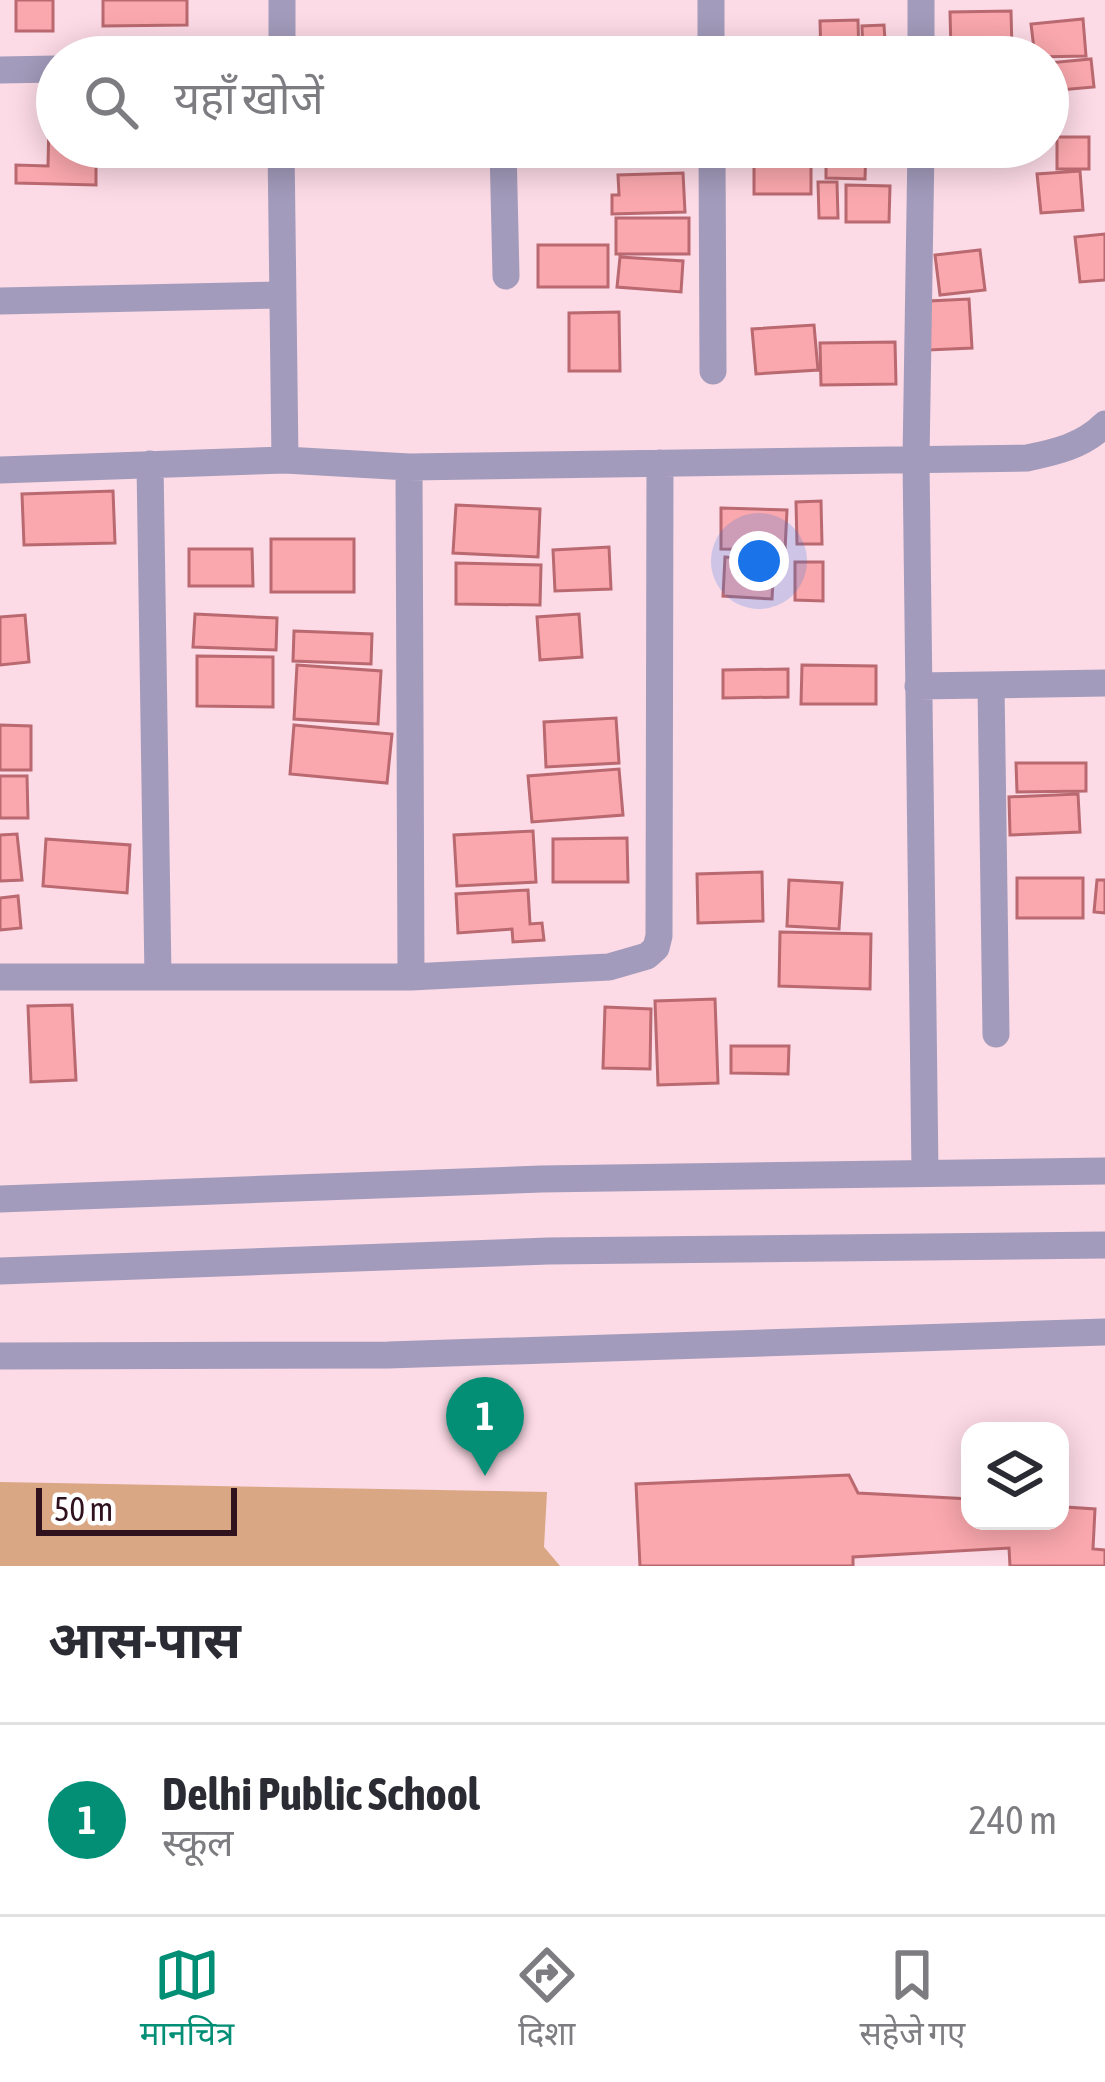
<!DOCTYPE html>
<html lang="hi">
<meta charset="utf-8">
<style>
body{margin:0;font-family:"Asap Condensed","Noto Sans Devanagari",sans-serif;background:#f2f2f3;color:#2b2b33}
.controls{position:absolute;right:36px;bottom:36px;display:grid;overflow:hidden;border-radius:24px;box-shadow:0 6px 30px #0003}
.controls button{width:108px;height:108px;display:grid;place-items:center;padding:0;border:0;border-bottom:3px solid #e1e1e2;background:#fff;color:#2b2b33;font:60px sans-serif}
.scale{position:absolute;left:36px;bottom:30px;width:201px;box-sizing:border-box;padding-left:12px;border:6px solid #2f121e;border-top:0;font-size:33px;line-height:42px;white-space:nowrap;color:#2f121e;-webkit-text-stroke:9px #fff;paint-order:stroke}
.you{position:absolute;left:759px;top:561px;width:42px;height:42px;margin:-30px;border:9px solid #fff;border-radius:50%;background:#1a73e8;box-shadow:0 0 0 18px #1a73e833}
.badge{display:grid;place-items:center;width:78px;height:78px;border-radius:50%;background:#038e76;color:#fff;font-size:39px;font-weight:700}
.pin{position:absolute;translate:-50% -99px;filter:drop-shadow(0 3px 6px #0008)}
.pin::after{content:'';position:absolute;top:63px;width:42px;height:36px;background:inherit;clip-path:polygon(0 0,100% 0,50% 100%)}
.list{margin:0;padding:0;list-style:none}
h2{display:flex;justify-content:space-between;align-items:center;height:156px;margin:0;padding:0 48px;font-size:51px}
h2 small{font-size:39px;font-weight:400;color:#7c7c81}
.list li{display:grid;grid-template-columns:78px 1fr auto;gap:36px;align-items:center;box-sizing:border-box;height:192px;padding:0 48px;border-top:3px solid #e1e1e2}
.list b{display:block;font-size:45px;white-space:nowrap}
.list p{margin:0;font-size:39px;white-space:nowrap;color:#7c7c81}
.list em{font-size:39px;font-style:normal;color:#7c7c81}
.icon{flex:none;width:66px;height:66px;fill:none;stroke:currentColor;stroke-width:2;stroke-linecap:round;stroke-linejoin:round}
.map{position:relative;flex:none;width:1105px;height:1566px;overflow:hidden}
.search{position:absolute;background:#fff;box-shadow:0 6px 30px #0003;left:36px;right:36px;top:36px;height:132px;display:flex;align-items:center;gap:30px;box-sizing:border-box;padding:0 42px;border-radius:66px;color:#7c7c81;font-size:45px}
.sheet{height:348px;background:#fff}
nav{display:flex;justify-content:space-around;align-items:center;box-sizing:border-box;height:168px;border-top:3px solid #e1e1e2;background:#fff;font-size:33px;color:#7c7c81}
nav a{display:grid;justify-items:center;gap:6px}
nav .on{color:#038e76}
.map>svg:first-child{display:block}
.green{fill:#daa784}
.building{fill:#faa8ad;stroke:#b9696f;stroke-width:3}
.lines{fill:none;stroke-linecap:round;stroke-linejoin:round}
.minor{stroke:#a29bbb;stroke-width:27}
</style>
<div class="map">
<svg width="1105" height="1566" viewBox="0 0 1105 1566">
<rect width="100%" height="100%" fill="#fcdae6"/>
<!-- green -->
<path class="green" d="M0,1482L547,1492L544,1547L560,1566H0Z"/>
<!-- building -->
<path class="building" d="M16,0H53V31H16Z
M103,0H187V25L103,26Z
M1011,11L1012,50L951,51L950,12Z
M1083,19L1086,56L1035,57L1031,24Z
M858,20L859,57H821L820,21Z
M884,25L886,56L863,57L862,26Z
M811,53V57H749L748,54Z
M1091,59L1094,87L1048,91V63Z
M49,121L57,122V147H96V185L16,183V165L48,166Z
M1057,137H1089V169H1057Z
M826,147H866L865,179L826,178Z
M754,158H811V194H754Z
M1080,171L1083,210L1041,213L1037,174Z
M683,173L685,212L612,214V195H619L618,175Z
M818,182H837L838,218H819Z
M846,185L890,186L889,222H846Z
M616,218H689V254H616Z
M1105,234V280L1080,282L1075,237Z
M538,245H608V287H538Z
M980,250L985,290L940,295L935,255Z
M620,257L683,261L681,292L617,287Z
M969,299L972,348L929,350V301Z
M619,312L620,371H569V313Z
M814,325L818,370L756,374L752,329Z
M895,342L896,384L821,385L820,343Z
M113,491L115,543L24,545L22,494Z
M821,501L822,544H797L796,502Z
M456,505L540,509L538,557L453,553Z
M721,508L787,510L785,550L721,549Z
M271,539H354V592H271Z
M609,547L611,589L555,591L553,550Z
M189,549H252L253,586H189Z
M725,557L774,561L772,599L723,596Z
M795,562H823V601L795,600Z
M456,563L541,565L540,605L456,604Z
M195,614L277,618L276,650L193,647Z
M579,614L582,657L540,660L537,617Z
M25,615L29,662L0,665V617Z
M294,631L372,634L371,664L293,661Z
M197,656L273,657V707L197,706Z
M297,665L381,671L378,724L294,719Z
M802,665L876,666V704H801Z
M788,669V697L723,698V670Z
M616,718L619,763L546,767L544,722Z
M0,725L31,726V770H0Z
M294,725L392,734L387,783L290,774Z
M1016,763H1086V791L1017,792Z
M619,769L623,815L532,822L528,776Z
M0,776H27L28,818H0Z
M1078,794L1080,832L1010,835L1009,797Z
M533,831L536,882L457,886L454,835Z
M17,834L22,880L0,881V835Z
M627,838L628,882H553V839Z
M46,839L130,845L127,893L43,886Z
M762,872L763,921L698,923L697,874Z
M1017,878H1083V918H1017Z
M789,880L842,883L839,929L787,926Z
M1097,880H1105V913L1094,912Z
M528,890L530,924L542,923L544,940L513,942L512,929L458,933L456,894Z
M18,896L21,928L0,930V898Z
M780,932L871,934L870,989L779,986Z
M715,999L718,1083L658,1085L655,1001Z
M72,1005L76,1080L31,1082L28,1006Z
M605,1007L651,1009L650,1069L603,1068Z
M731,1046H789L788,1074L731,1073Z
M1060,1469L1066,1507L1095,1509L1093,1549L1105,1550V1566H1010L1009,1548L853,1557V1566H640L636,1484L849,1475L858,1493L970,1499V1521H1060Z"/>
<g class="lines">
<!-- minor -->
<path class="minor" d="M921,0V57
M282,57V0
M711,57V0
M0,70L57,69
M281,147L285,460
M503,147L506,276
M712,147L713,371
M921,147L916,460L925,1173
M0,301L280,295
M150,464L158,977
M409,467L411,977
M0,470L285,460L409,467L1027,458C1056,452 1083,446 1105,424
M991,685L996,1034
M918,686L1105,683
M0,977H411L609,967L647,956L656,948L659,936L660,463
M0,1199L541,1179L1105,1171
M0,1271L548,1251L1105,1245
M0,1356L388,1355L1105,1332"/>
</g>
</svg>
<div class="controls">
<button><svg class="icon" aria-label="layers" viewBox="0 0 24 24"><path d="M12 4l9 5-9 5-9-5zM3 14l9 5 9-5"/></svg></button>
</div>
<div class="scale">50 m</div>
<div class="you"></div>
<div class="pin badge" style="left:485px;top:1476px">1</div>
<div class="search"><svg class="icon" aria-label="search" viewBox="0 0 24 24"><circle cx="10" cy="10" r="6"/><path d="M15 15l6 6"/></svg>यहाँ खोजें</div>
</div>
<section class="sheet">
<h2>आस-पास<small></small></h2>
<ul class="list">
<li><span class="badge">1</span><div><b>Delhi Public School</b><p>स्कूल</p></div><em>240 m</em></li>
</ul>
</section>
<nav>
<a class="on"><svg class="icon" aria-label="map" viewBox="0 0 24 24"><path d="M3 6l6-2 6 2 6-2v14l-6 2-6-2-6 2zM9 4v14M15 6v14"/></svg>मानचित्र</a>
<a><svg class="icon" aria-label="directions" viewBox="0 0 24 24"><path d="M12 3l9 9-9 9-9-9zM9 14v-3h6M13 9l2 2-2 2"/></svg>दिशा</a>
<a><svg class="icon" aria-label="saved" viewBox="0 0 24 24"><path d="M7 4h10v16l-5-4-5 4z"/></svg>सहेजे गए</a>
</nav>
